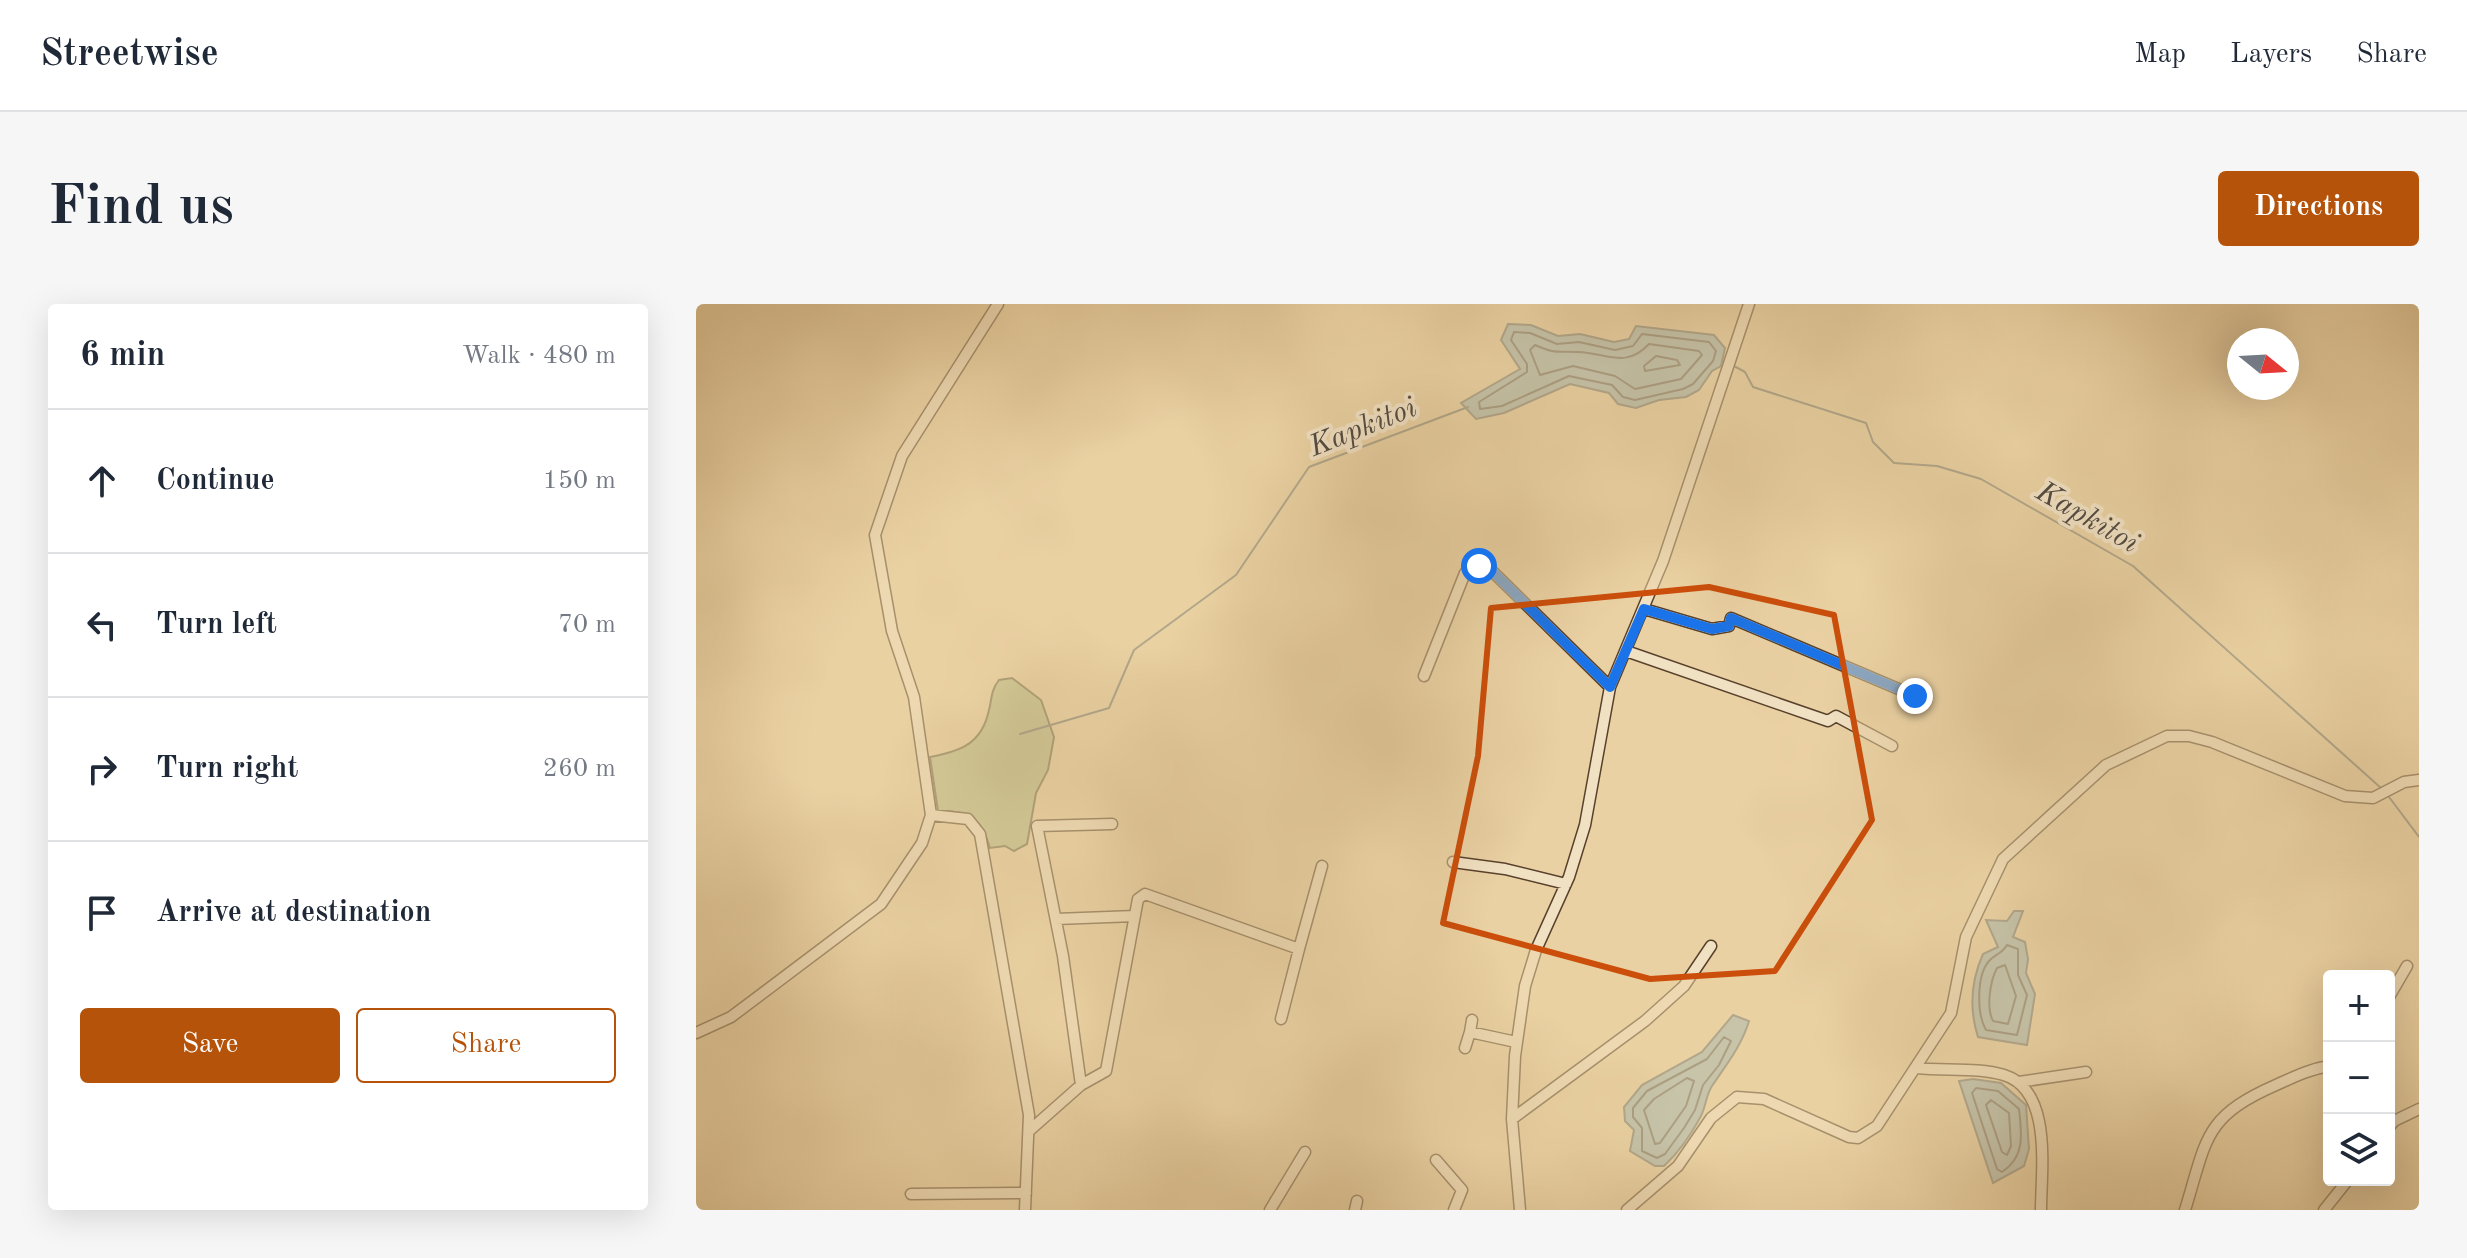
<!DOCTYPE html>
<meta charset="utf-8">
<style>
body{margin:0;font-family:"Old Standard TT",serif;background:#f6f6f7;color:#1f2937}
.controls{position:absolute;right:24px;bottom:24px;display:grid;overflow:hidden;border-radius:8px;box-shadow:0 8px 32px #0002}
.controls button{width:72px;height:72px;display:grid;place-items:center;padding:0;border:0;border-bottom:2px solid #e0e1e3;background:#fff;color:#1f2937;font:40px sans-serif}
.compass{position:absolute;left:1531px;top:24px;width:72px;height:72px;border-radius:50%;background:#fff;box-shadow:0 8px 32px #0002;rotate:108deg}
.stop{position:absolute;width:24px;height:24px;margin:-18px;border:6px solid #1a73e8;border-radius:50%;background:#fff}
.stop.end{background:#1a73e8;border-color:#fff;box-shadow:0 2px 8px #0008}
.list{margin:0;padding:0;list-style:none}
h2{display:flex;justify-content:space-between;align-items:center;height:104px;margin:0;padding:0 32px;font-size:34px}
h2 small{font-size:26px;font-weight:400;color:#747a83}
.list li{display:grid;grid-template-columns:52px 1fr auto;gap:24px;align-items:center;box-sizing:border-box;height:144px;padding:0 32px;border-top:2px solid #e0e1e3}
.list b{display:block;font-size:30px;white-space:nowrap}
.list em{font-size:26px;font-style:normal;color:#747a83}
.actions{display:flex;gap:16px;padding:24px 32px}
.actions a{flex:1;padding:18px 0;border:2px solid #b45309;border-radius:8px;text-align:center;font-size:28px;color:#b45309}
.actions .main{background:#b45309;color:#fff}
.icon{flex:none;width:44px;height:44px;fill:none;stroke:currentColor;stroke-width:2;stroke-linecap:round;stroke-linejoin:round}
.map{position:relative;flex:none;width:1723px;height:906px;overflow:hidden;border-radius:8px}
header{display:flex;align-items:center;gap:48px;box-sizing:border-box;height:112px;padding:0 40px;background:#fff;border-bottom:2px solid #e0e1e3}
header strong{font-size:38px}
nav{display:flex;gap:44px;margin-inline-start:auto;font-size:28px}
.intro{display:flex;align-items:center;justify-content:space-between;box-sizing:border-box;height:192px;padding:0 48px}
h1{margin:0;font-size:56px}
.button{padding:20px 36px;border-radius:8px;background:#b45309;color:#fff;font-size:28px;font-weight:700}
main{display:flex;gap:48px;padding:0 48px}
aside{flex:1;background:#fff;border-radius:8px;box-shadow:0 8px 32px #0002}
.map>svg:first-child{display:block}
.green{fill:#b5bc87;stroke:#6e6646;stroke-width:2}
.water{fill:#9eb4b3;stroke:#6f736d;stroke-width:2}
.lines{fill:none;stroke-linecap:round;stroke-linejoin:round}
.shore{stroke:#63625c;stroke-width:2}
.stream{stroke:#6f736d;stroke-width:2}
.minor-casing{stroke:#58412c;stroke-width:13}
.minor{stroke:#f1e1c3;stroke-width:10}
.route{stroke:#1a73e8;stroke-width:10}
.marked{fill:none;stroke:#cb4e0b;stroke-width:6;stroke-linejoin:round}
.labels{text-anchor:middle;dominant-baseline:central;stroke-width:8;stroke-linejoin:round;paint-order:stroke}
.water-label{font-size:30px;font-style:italic;fill:#514a41;stroke:#f1e1c3}
</style>
<header>
<strong>Streetwise</strong>
<nav><a>Map</a><a>Layers</a><a>Share</a></nav>
</header>
<div class="intro"><h1>Find us</h1><a class="button">Directions</a></div>
<main>
<aside>
<h2>6 min<small>Walk · 480 m</small></h2>
<ul class="list">
<li><svg class="icon" aria-label="ahead" viewBox="0 0 24 24"><path d="M12 20V5M6 11l6-6 6 6"/></svg><div><b>Continue</b></div><em>150 m</em></li>
<li><svg class="icon" aria-label="left" viewBox="0 0 24 24"><path d="M17 20v-9H6M10 6l-5 5 5 5"/></svg><div><b>Turn left</b></div><em>70 m</em></li>
<li><svg class="icon" aria-label="right" viewBox="0 0 24 24"><path d="M7 20v-9h11M14 6l5 5-5 5"/></svg><div><b>Turn right</b></div><em>260 m</em></li>
<li><svg class="icon" aria-label="arrive" viewBox="0 0 24 24"><path d="M6 21V4h12l-3 4 3 4H6"/></svg><div><b>Arrive at destination</b></div></li>
</ul>
<div class="actions"><a class="main">Save</a><a>Share</a></div>
</aside>
<div class="map">
<svg width="1723" height="906" viewBox="0 0 1723 906">
<rect width="100%" height="100%" fill="#ead1a3"/>
<filter id="stains"><feTurbulence type="fractalNoise" baseFrequency=".0025" numOctaves="4"/><feColorMatrix values="0 0 0 0 .2 0 0 0 0 .09 0 0 0 0 .02 0 0 0 .5 -.17"/></filter>
<radialGradient id="worn" r=".72"><stop offset=".6" stop-color="#630" stop-opacity="0"/><stop offset="1" stop-color="#630" stop-opacity=".3"/></radialGradient>
<!-- green -->
<path class="green" d="M316,374L345,396L358,433L352,466L340,489L331,540L318,547L309,542L294,544C285,514 273,506 242,507L234,453C266,447 286,439 293,406C296,394 295,386 303,376Z"/>
<!-- water -->
<path class="water" d="M812,20L835,21L862,32L884,30L918,38L933,35L940,22L1018,31L1029,44L1025,62L1016,67L1003,86L990,93L963,96L940,104L922,100L913,89L874,80L808,109L780,115L765,99L824,65L805,36Z
M1318,607H1327L1317,633L1329,638L1332,655L1330,669L1339,690L1331,741L1282,733C1273,705 1275,677 1287,650L1302,643L1290,616L1311,617Z
M1037,711L1053,717C1046,741 1030,761 1016,782C1010,791 1010,802 1005,812C996,829 982,849 968,862H959L934,847L938,826L929,817L928,803L946,781L1006,748Z
M1277,775L1305,779L1330,801L1333,845L1328,862L1297,879L1263,777Z"/>
<g class="lines">
<!-- shore -->
<path class="shore" d="M818,28L834,29L861,40L883,38L919,46L937,42L946,30L1013,38L1020,47L1017,57L997,80L987,85L939,96L927,93L916,81L873,72L806,102L784,105L783,98L831,68V60L815,36Z
M953,40L1003,47L1006,51L985,75L939,85L919,72L877,62L844,71L834,46L839,41C859,50 861,47 882,48C911,49 930,65 953,40Z
M960,52L981,56L984,61L949,67L948,62Z
M1311,641L1322,645V671L1331,691L1321,731L1290,726C1281,711 1280,672 1293,657C1299,650 1306,650 1311,641Z
M1309,661L1320,692L1312,720L1297,717C1290,704 1294,677 1301,664Z
M1028,733L1035,737L1023,761L1007,781L999,806L988,824L969,850L961,854L946,847V824L937,813V804L951,787L1011,755Z
M991,774L998,777L990,802L964,839L959,840L948,806L958,795Z
M1280,784L1302,787L1323,805C1326,831 1329,853 1306,868L1301,865L1276,789Z
M1295,796L1313,809L1315,842L1311,851L1306,848L1290,801Z"/>
<!-- stream -->
<path class="stream" d="M1038,62L1049,68L1057,83L1170,119L1177,138L1198,159L1241,162L1285,175L1437,262L1685,484
M324,430L413,404L438,346L540,271L613,163L772,103
M1693,493L1723,533"/>
<defs>
<path id="minor" d="M948,305L1016,325L1033,322L1035,314L1219,392
M930,347L1132,417L1140,412L1196,442
M728,372L769,269C778,259 786,261 797,268L914,383
M235,511L272,515L284,530L333,811L329,906
M757,558L809,565L870,580
M360,615L439,612
M1693,693L1711,662
M585,715L603,645
M774,728L776,716
M0,729L35,713L185,600L226,539L235,511L218,393L196,327L179,231L206,152L302,0
M769,744L774,728L820,738
M1221,764C1248,767 1283,763 1308,771C1357,786 1345,867 1345,906
M1323,778L1390,768
M385,781L367,652L341,522L416,520
M816,815L949,717L988,682L1015,642
M1693,823L1698,817L1723,805
M333,827L385,781L410,767L442,595L449,590L603,645L626,562
M740,856L766,886L758,906
M215,890L330,889
M574,906L609,848
M659,906L661,897
M824,906L816,815L819,752L829,682L840,646L873,573L889,521L914,383L967,257L1053,0
M931,906L982,862L1015,814L1041,793L1068,795L1153,833L1162,834L1181,822L1255,709L1270,633L1307,555L1410,461L1471,432H1493L1516,438L1649,492L1677,494L1708,478L1723,476
M1489,906C1511,835 1507,813 1580,781C1598,773 1614,765 1633,762
M1628,906L1652,876"/>
</defs>
<!-- minor casing -->
<use href="#minor" class="minor-casing"/>
<!-- minor -->
<use href="#minor" class="minor"/>
</g>
<g class="lines">
<!-- route -->
<path class="route" d="M783,262L797,268L914,383L948,305L1016,325L1033,322L1035,314L1219,392"/>
</g>
<!-- marked area -->
<path d="M0 0H1723V906H0ZM1013,283L1138,311L1176,516L1079,667L954,675L747,619L782,452L795,304Z" fill="#ead1a3" fill-opacity=".55" fill-rule="evenodd"/>
<path class="marked" d="M1013,283L1138,311L1176,516L1079,667L954,675L747,619L782,452L795,304Z"/>
<g class="labels">
<!-- water labels -->
<g class="water-label">
<text transform="translate(667 124) rotate(-22)">Kapkitoi</text>
<text transform="translate(1391 214) rotate(30)">Kapkitoi</text>
</g>
</g>
<rect width="100%" height="100%" filter="url(#stains)"/>
<rect width="100%" height="100%" fill="url(#worn)"/>
</svg>
<div class="controls">
<button>+</button>
<button>−</button>
<button><svg class="icon" aria-label="layers" viewBox="0 0 24 24"><path d="M12 4l9 5-9 5-9-5zM3 14l9 5 9-5"/></svg></button>
</div>
<svg class="compass" viewBox="-18 -18 36 36"><path d="M0-13l5 13h-10z" fill="#e53935"/><path d="M0 13l5-13h-10z" fill="#747a83"/></svg>
<div class="stop" style="left:783px;top:262px"></div>
<div class="stop end" style="left:1219px;top:392px"></div>
</div>
</main>
